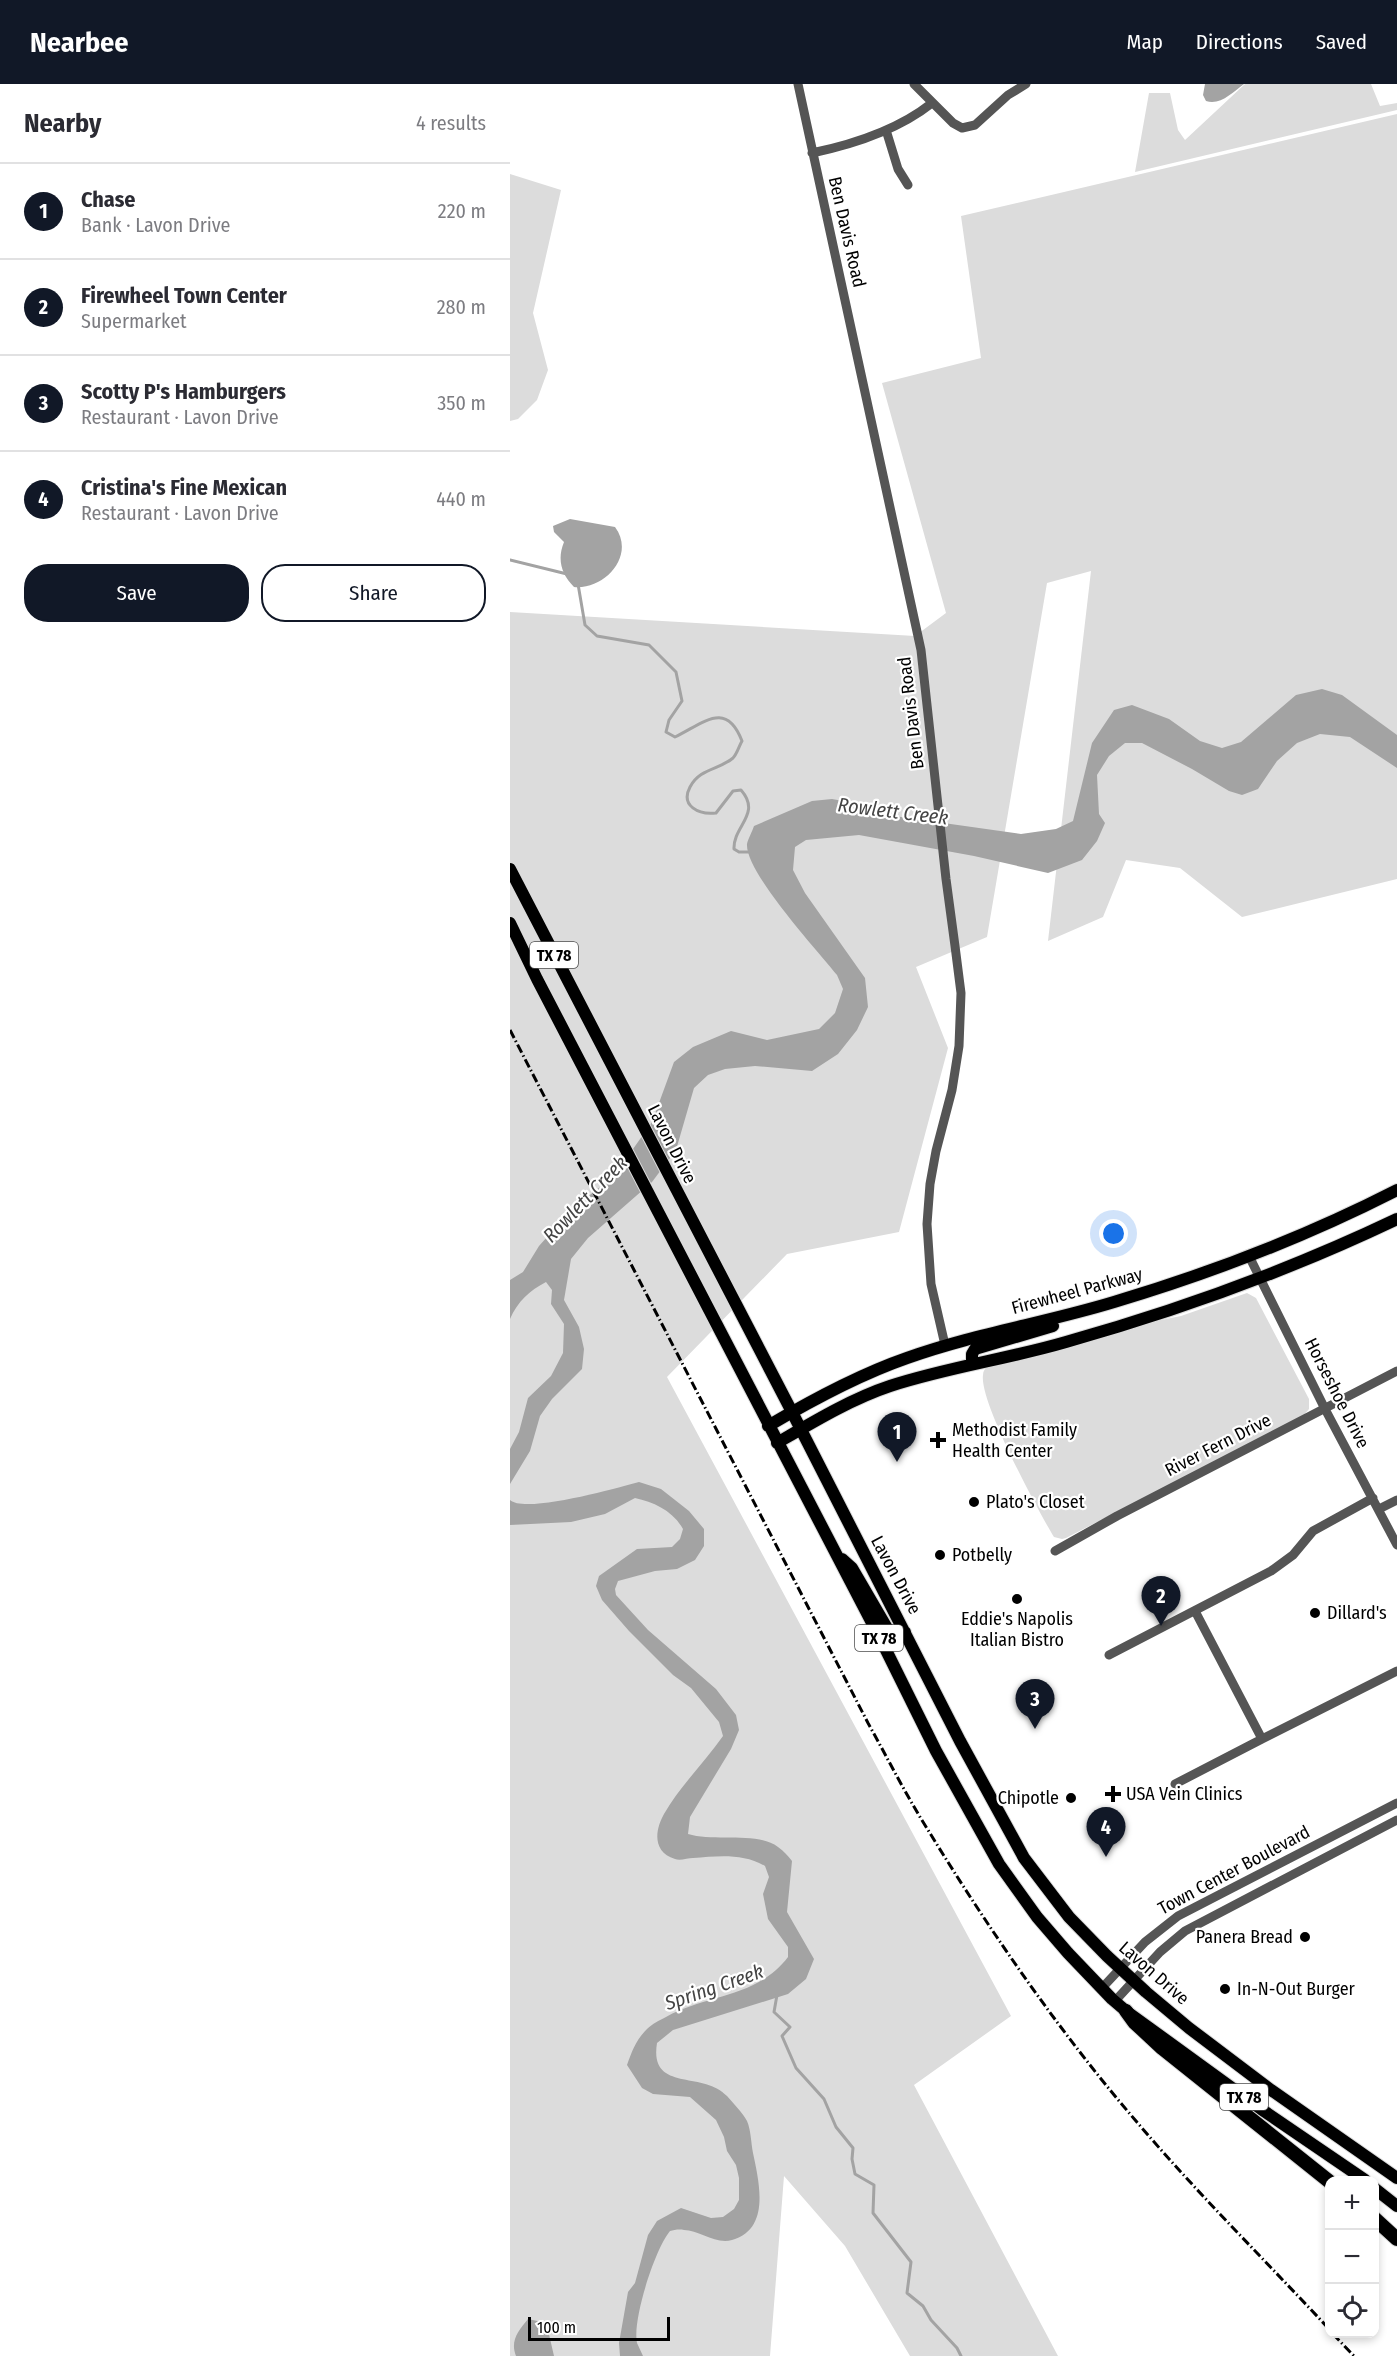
<!DOCTYPE html>
<meta charset="utf-8">
<style>
body{margin:0;font-family:"Fira Sans Condensed",sans-serif;background:#f7f7f7;color:#2b2b33}
.controls{position:absolute;right:18px;bottom:18px;display:grid;overflow:hidden;border-radius:12px;box-shadow:0 3px 9px #0003}
.controls button{width:54px;height:54px;display:grid;place-items:center;padding:0;border:0;border-bottom:2px solid #e1e1e2;background:#fff;color:#2b2b33;font:30px sans-serif}
.scale{position:absolute;left:18px;bottom:15px;width:142px;box-sizing:border-box;padding-left:6px;border:3px solid #000;border-top:0;font-size:16px;line-height:21px;white-space:nowrap;color:#000;-webkit-text-stroke:4px #fff;paint-order:stroke}
.you{position:absolute;left:604px;top:1150px;width:21px;height:21px;margin:-15px;border:4px solid #fff;border-radius:50%;background:#1a73e8;box-shadow:0 0 0 9px #1a73e833}
.badge{display:grid;place-items:center;width:39px;height:39px;border-radius:50%;background:#111827;color:#fff;font-size:20px;font-weight:700}
.pin{position:absolute;translate:-50% -50px;filter:drop-shadow(0 2px 3px #0008)}
.pin::after{content:'';position:absolute;top:32px;width:21px;height:18px;background:inherit;clip-path:polygon(0 0,100% 0,50% 100%)}
.list{margin:0;padding:0;list-style:none}
h2{display:flex;justify-content:space-between;align-items:center;height:78px;margin:0;padding:0 24px;font-size:26px}
h2 small{font-size:20px;font-weight:400;color:#7c7c81}
.list li{display:grid;grid-template-columns:39px 1fr auto;gap:18px;align-items:center;box-sizing:border-box;height:96px;padding:0 24px;border-top:2px solid #e1e1e2}
.list b{display:block;font-size:22px;white-space:nowrap}
.list p{margin:0;font-size:20px;white-space:nowrap;color:#7c7c81}
.list em{font-size:20px;font-style:normal;color:#7c7c81}
.actions{display:flex;gap:12px;padding:18px 24px}
.actions a{flex:1;padding:14px 0;border:2px solid #111827;border-radius:24px;text-align:center;font-size:21px;color:#111827}
.actions .main{background:#111827;color:#fff}
.icon{flex:none;width:33px;height:33px;fill:none;stroke:currentColor;stroke-width:2;stroke-linecap:round;stroke-linejoin:round}
.map{position:relative;flex:none;width:887px;height:2272px;overflow:hidden}
header{display:flex;align-items:center;gap:36px;box-sizing:border-box;height:84px;padding:0 30px;background:#111827;color:#fff}
header strong{font-size:28px}
nav{display:flex;gap:33px;margin-inline-start:auto;font-size:21px}
main{display:flex}
aside{flex:1;background:#fff}
.map>svg:first-child{display:block}
.green{fill:#dcdcdc}
.water{fill:#a3a3a3}
.lines{fill:none;stroke-linecap:round;stroke-linejoin:round}
.stream{stroke:#a3a3a3;stroke-width:3}
.major-casing{stroke:#dbdbdb;stroke-width:14}
.highway-casing{stroke:#dbdbdb;stroke-width:16}
.minor{stroke:#555;stroke-width:9}
.major{stroke:#000;stroke-width:12}
.highway{stroke:#000;stroke-width:14}
.rail{stroke:#000;stroke-width:3;stroke-dasharray:9 3 1.5 3;stroke-linecap:butt}
.poi-dot{fill:#000;stroke:#fff;stroke-width:2}
.labels{text-anchor:middle;dominant-baseline:central;stroke-width:4.5;stroke-linejoin:round;paint-order:stroke}
.shield{fill:#fff;stroke:#4c4c4c;stroke-width:1.5}
.shield-label{font-size:16px;font-weight:bold;fill:#000}
.street-label{font-size:18px;fill:#000;stroke:#fff}
.poi-label{font-size:18px;fill:#000;stroke:#fff;text-anchor:start}
.water-label{font-size:20px;font-style:italic;fill:#444;stroke:#fff}
</style>
<header>
<strong>Nearbee</strong>
<nav><a>Map</a><a>Directions</a><a>Saved</a></nav>
</header>
<main>
<aside>
<h2>Nearby<small>4 results</small></h2>
<ul class="list">
<li><span class="badge">1</span><div><b>Chase</b><p>Bank · Lavon Drive</p></div><em>220 m</em></li>
<li><span class="badge">2</span><div><b>Firewheel Town Center</b><p>Supermarket</p></div><em>280 m</em></li>
<li><span class="badge">3</span><div><b>Scotty P's Hamburgers</b><p>Restaurant · Lavon Drive</p></div><em>350 m</em></li>
<li><span class="badge">4</span><div><b>Cristina's Fine Mexican</b><p>Restaurant · Lavon Drive</p></div><em>440 m</em></li>
</ul>
<div class="actions"><a class="main">Save</a><a>Share</a></div>
</aside>
<div class="map">
<svg width="887" height="2272" viewBox="0 0 887 2272">
<rect width="100%" height="100%" fill="#fff"/>
<!-- green -->
<path class="green" d="M735,0H861L870,22L887,19V26L625,88L639,9H660L668,46L675,56Z
M887,30V795L732,833L670,784L616,776L593,833L538,857L581,487L537,499L477,853L406,883L438,964L389,1148L277,1170L157,1293L501,1932L404,2001L548,2272H400L335,2162L274,2092L260,2272H0V528L405,552L436,529L372,299L471,274L451,132Z
M0,90L51,106L23,229L38,286L27,316L8,335L0,337Z
M737,1209L746,1214L799,1315V1325L793,1332L556,1454L552,1455L544,1453C528,1427 469,1317 473,1291C473,1287 475,1285 477,1282L631,1240L671,1232Z"/>
<!-- water -->
<path class="water" d="M695,0H734C723,8 710,22 696,17L693,11Z
M60,435L105,443C126,471 95,506 64,503C51,490 47,475 54,458L44,448L43,442Z
M812,605L832,611L887,651V684L840,653L810,650L787,659L767,677L748,705L732,711L719,707L682,685L632,659H615L599,672L587,691L589,730L595,739L587,757L572,776L538,789L464,772L349,751L296,756L285,763L283,786L295,809L355,894L358,923L347,946L328,970L302,987L245,982L215,985L198,991L184,1004L166,1066L142,1098L78,1154L61,1175L54,1216L69,1243L74,1265L72,1285L42,1315L30,1332L20,1367L0,1400V1365L9,1348L18,1314L41,1292L53,1269L54,1240L41,1220L42,1206L36,1198C19,1207 8,1217 0,1235V1196L13,1188L29,1162L62,1125L104,1092L142,1038L164,978L183,963L221,947L257,956L309,945L325,929L333,905L327,891C308,867 235,788 237,760C238,755 242,748 244,742L302,717L322,715L355,721L391,733L511,750L546,745L563,737L582,659L604,626L622,621L659,635L690,657L712,664L731,658L786,611Z
M129,1398L151,1405L179,1427L194,1445V1462L185,1476L167,1485L145,1487L108,1497L105,1505L106,1511L138,1546L206,1605L226,1631L229,1646L221,1665L180,1733L178,1750C204,1758 246,1747 268,1763C274,1767 278,1772 282,1777L277,1828L304,1875L296,1895L278,1910L163,1946L147,1959C139,2009 193,1986 217,2012C223,2019 233,2029 237,2037C241,2046 241,2059 243,2069C249,2098 261,2145 222,2156C206,2161 189,2146 174,2146C169,2145 164,2146 160,2147C145,2165 122,2236 127,2259C129,2263 131,2268 133,2272H110L109,2259L118,2208L125,2199L138,2151L147,2137L171,2124L201,2134L213,2133L224,2125L229,2116V2094L226,2081L217,2067L214,2053L206,2036L180,2013L143,2010L132,2004L117,1981C122,1967 126,1956 137,1945C142,1940 150,1936 156,1933C197,1910 247,1914 278,1873V1863L258,1835L253,1810L259,1793L255,1782C233,1769 208,1772 183,1774C178,1774 170,1777 165,1775C142,1768 145,1746 154,1730C170,1702 195,1678 213,1652L209,1638L181,1604L163,1591L119,1547L92,1516L86,1502L89,1492L127,1465L162,1463L170,1455L173,1445C163,1427 144,1418 125,1414L95,1430L61,1438L0,1441V1416C15,1430 107,1404 129,1398Z
M18,2235L32,2238L38,2246L44,2272H6C0,2257 8,2247 18,2235Z"/>
<g class="lines">
<!-- stream -->
<path class="stream" d="M0,476L57,490
M68,500L75,541L87,552L139,561L166,588L172,617L159,636L156,648L165,653C194,639 216,616 232,657C229,662 227,670 223,674C209,686 190,684 180,703C170,722 189,731 206,729L223,707L231,706C252,730 223,742 224,765L229,768H243
M267,1911L264,1928L280,1943L272,1952L286,1984L314,2015L326,2043L343,2064L342,2075L345,2090L364,2101L363,2129L401,2178L397,2209L413,2222L421,2236L447,2264L451,2272"/>
<defs>
<path id="major" d="M0,785L282,1328L450,1657L514,1774L559,1833L597,1872L636,1908L679,1944L761,2006L887,2094
M0,839L27,895L373,1560L426,1667L489,1780L527,1833L558,1869L602,1915L616,1927L751,2025L855,2096
M462,1280V1270L465,1265L543,1242
M258,1342C302,1316 348,1291 397,1274C464,1250 535,1239 604,1218C701,1189 797,1152 887,1106
M267,1359C303,1338 341,1315 380,1302C438,1283 498,1275 556,1258C670,1226 780,1186 887,1135
M332,1475L342,1484L377,1544L384,1550L395,1548
M864,2104L887,2122"/>
<path id="highway" d="M616,1927L624,1938L652,1964L820,2098
M864,2134L887,2155"/>
</defs>
<!-- major casing -->
<use href="#major" class="major-casing"/>
<!-- highway casing -->
<use href="#highway" class="highway-casing"/>
<!-- minor -->
<path class="minor" d="M288,0L411,566L436,795L445,862L451,909L449,962L442,1006L426,1067L420,1100L417,1140L421,1200L435,1261
M404,0L443,39L452,44L465,41L498,11L516,0
M376,46L388,85L398,101
M302,69C345,60 388,46 422,19
M739,1172L815,1325L887,1461
M869,1425L887,1416
M545,1467L607,1432L887,1287
M599,1571L761,1487L783,1471L803,1447L863,1414
M752,1655L887,1587
M665,1700L752,1655L685,1527
M592,1904L635,1858L668,1832L887,1719
M605,1917L650,1868L675,1847L887,1736"/>
<!-- major -->
<use href="#major" class="major"/>
<!-- highway -->
<use href="#highway" class="highway"/>
<!-- rail -->
<path class="rail" d="M0,946L358,1639C378,1675 396,1711 418,1746C480,1847 548,1946 626,2037C687,2109 755,2176 820,2246
M823,2250L844,2272"/>
</g>
<!-- markers -->
<g class="poi-dot">
<path d="M425 1347h6v6h6v6h-6v6h-6v-6h-6v-6h6z"/>
<circle cx="464" cy="1418" r="6"/>
<circle cx="430" cy="1471" r="6"/>
<circle cx="507" cy="1515" r="6"/>
<circle cx="805" cy="1529" r="6"/>
<path d="M600 1701h6v6h6v6h-6v6h-6v-6h-6v-6h6z"/>
<circle cx="561" cy="1714" r="6"/>
<circle cx="795" cy="1853" r="6"/>
<circle cx="715" cy="1905" r="6"/>
</g>
<g class="labels">
<!-- shield labels -->
<g class="shield">
<rect x="20" y="858" width="48" height="26" rx="4.5"/>
<rect x="345" y="1541" width="48" height="26" rx="4.5"/>
<rect x="710" y="2000" width="48" height="26" rx="4.5"/>
</g>
<g class="shield-label">
<text x="44" y="871">TX 78</text>
<text x="369" y="1554">TX 78</text>
<text x="734" y="2013">TX 78</text>
</g>
<!-- street labels -->
<g class="street-label">
<text transform="translate(337 148) rotate(77)">Ben Davis Road</text>
<text transform="translate(401 629) rotate(-97)">Ben Davis Road</text>
<text transform="translate(162 1060) rotate(63)">Lavon Drive</text>
<text transform="translate(567 1207) rotate(-15)">Firewheel Parkway</text>
<text transform="translate(827 1309) rotate(63)">Horseshoe Drive</text>
<text transform="translate(708 1361) rotate(-27)">River Fern Drive</text>
<text transform="translate(386 1491) rotate(62)">Lavon Drive</text>
<text transform="translate(724 1786) rotate(-28)">Town Center Boulevard</text>
<text transform="translate(644 1889) rotate(41)">Lavon Drive</text>
</g>
<!-- poi labels -->
<g class="poi-label">
<text x="442" y="1346">Methodist Family<tspan x="442" dy="21">Health Center</tspan></text>
<text x="476" y="1418">Plato's Closet</text>
<text x="442" y="1471">Potbelly</text>
<text x="817" y="1529">Dillard's</text>
<text x="507" y="1535" text-anchor="middle">Eddie's Napolis<tspan x="507" dy="21">Italian Bistro</tspan></text>
<text x="616" y="1710">USA Vein Clinics</text>
<text x="549" y="1714" text-anchor="end">Chipotle</text>
<text x="783" y="1853" text-anchor="end">Panera Bread</text>
<text x="727" y="1905">In-N-Out Burger</text>
</g>
<!-- water labels -->
<g class="water-label">
<text transform="translate(383 727) rotate(7)">Rowlett Creek</text>
<text transform="translate(75 1115) rotate(-46)">Rowlett Creek</text>
<text transform="translate(204 1903) rotate(-19)">Spring Creek</text>
</g>
</g>
</svg>
<div class="controls">
<button>+</button>
<button>−</button>
<button><svg class="icon" aria-label="locate" viewBox="0 0 24 24"><circle cx="12" cy="12" r="6"/><path d="M12 2v4M12 18v4M2 12h4M18 12h4"/></svg></button>
</div>
<div class="scale">100 m</div>
<div class="you"></div>
<div class="pin badge" style="left:387px;top:1378px">1</div>
<div class="pin badge" style="left:651px;top:1542px">2</div>
<div class="pin badge" style="left:525px;top:1645px">3</div>
<div class="pin badge" style="left:596px;top:1773px">4</div>
</div>
</main>
